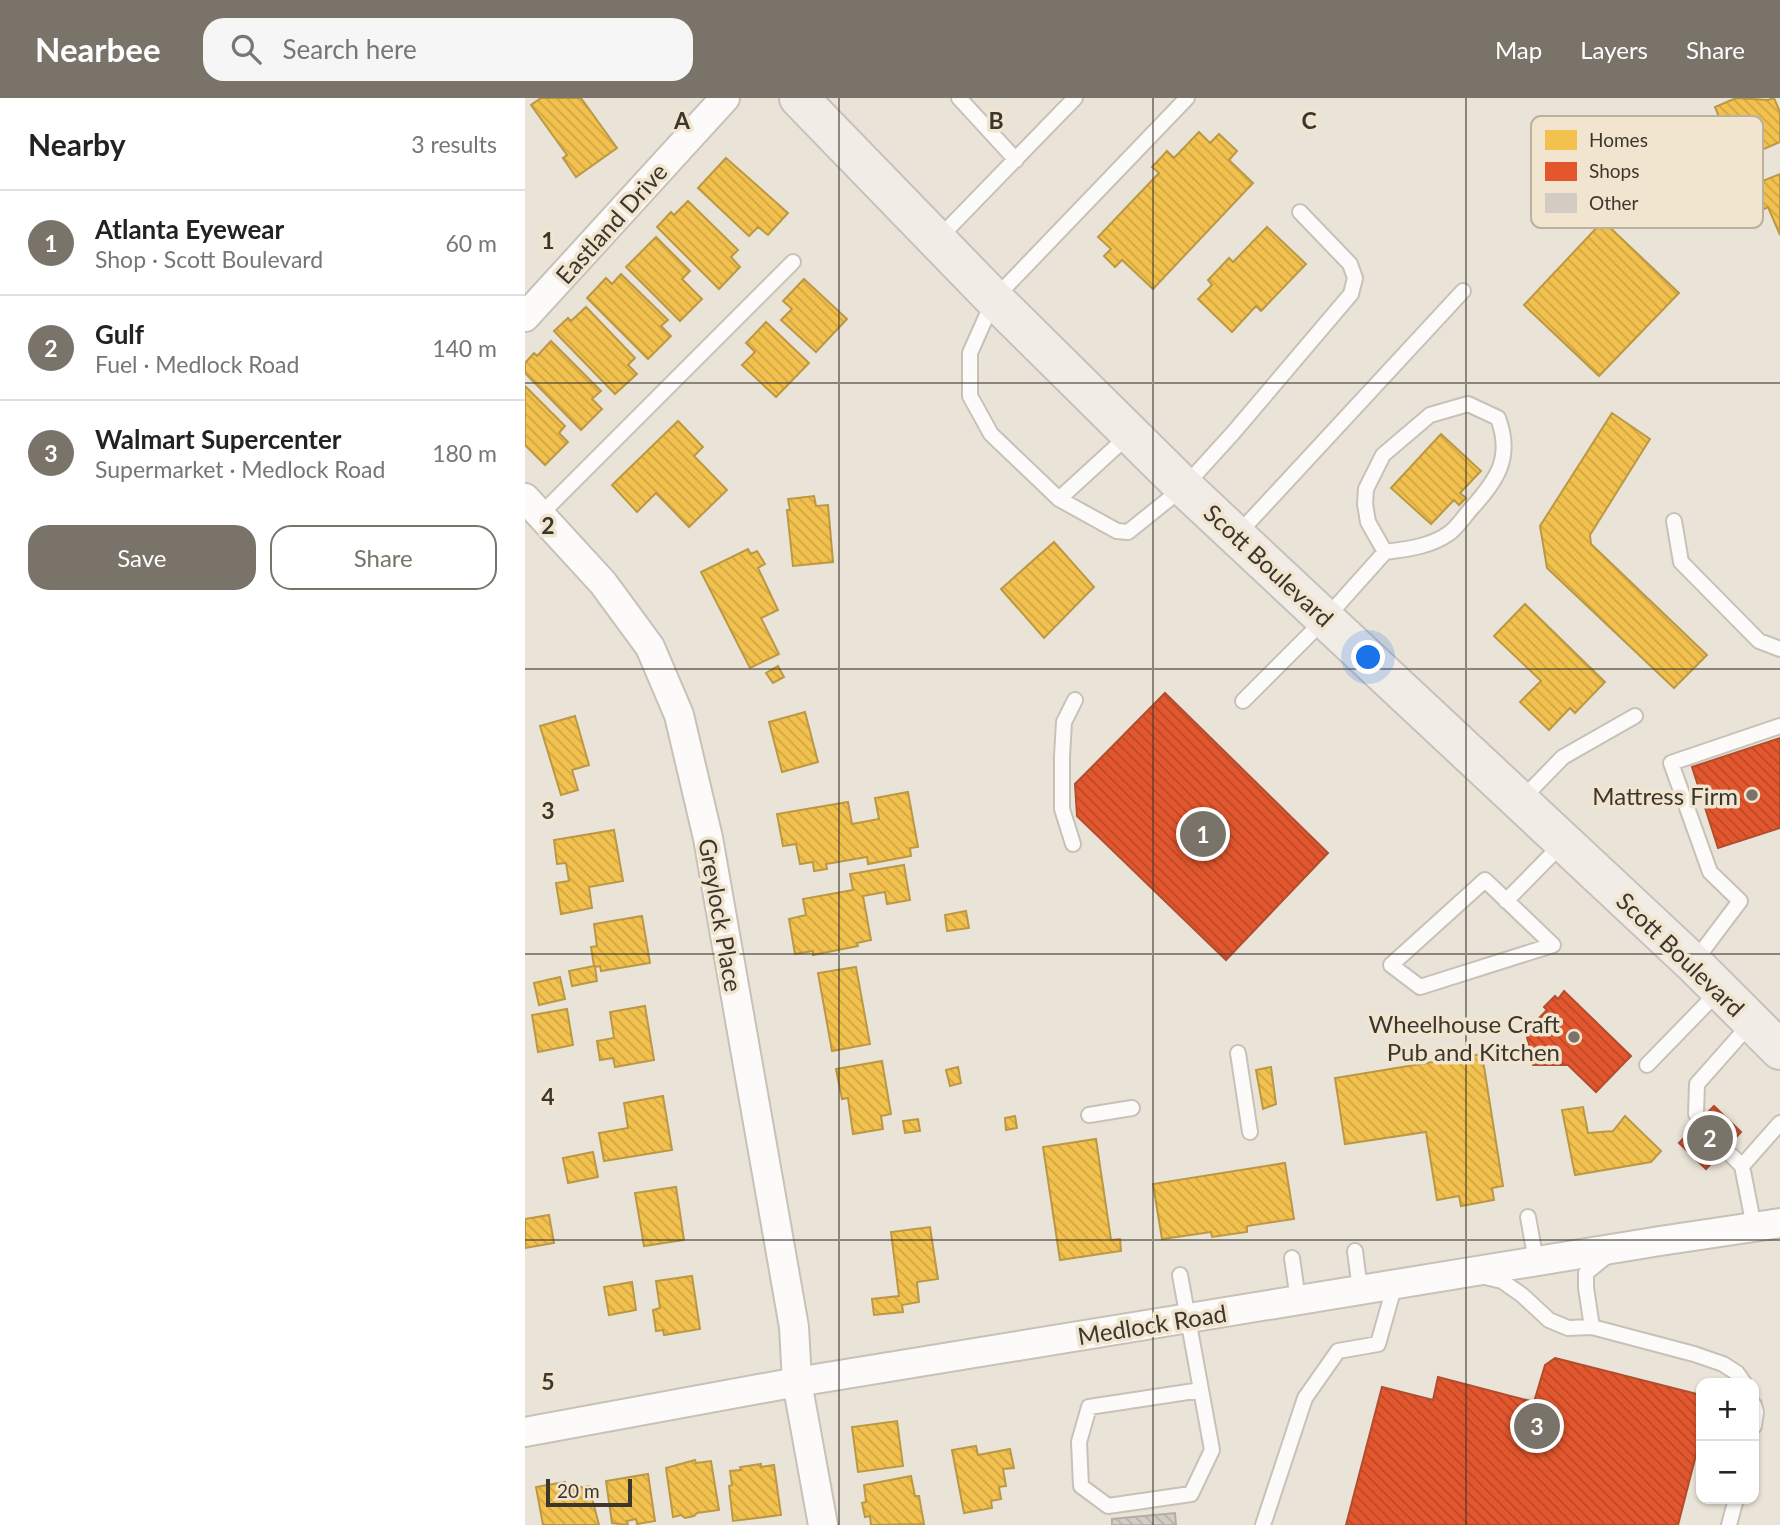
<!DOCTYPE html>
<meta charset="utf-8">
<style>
body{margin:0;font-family:Lato,sans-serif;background:#f6f6f6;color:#222}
.controls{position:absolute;right:21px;bottom:21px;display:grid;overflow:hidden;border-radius:14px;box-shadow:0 2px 5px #0004}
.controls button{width:63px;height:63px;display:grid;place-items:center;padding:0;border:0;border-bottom:2px solid #e0e0e0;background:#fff;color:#222;font:35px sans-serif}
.scale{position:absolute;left:21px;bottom:18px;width:86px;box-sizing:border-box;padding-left:7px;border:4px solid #3c372e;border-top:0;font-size:19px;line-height:24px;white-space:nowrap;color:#3c372e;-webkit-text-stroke:5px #f2e5d0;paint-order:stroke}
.you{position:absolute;left:844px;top:560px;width:24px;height:24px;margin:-18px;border:5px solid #fff;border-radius:50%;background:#1a73e8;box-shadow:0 0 0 10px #1a73e833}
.badge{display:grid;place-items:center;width:46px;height:46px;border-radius:50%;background:#79736a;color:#fff;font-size:23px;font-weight:700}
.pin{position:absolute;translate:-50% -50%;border:4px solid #fff;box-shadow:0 2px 7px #0006}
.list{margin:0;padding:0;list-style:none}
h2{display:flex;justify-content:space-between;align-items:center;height:91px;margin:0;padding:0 28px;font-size:30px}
h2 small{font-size:23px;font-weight:400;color:#767676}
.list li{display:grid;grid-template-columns:46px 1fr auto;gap:21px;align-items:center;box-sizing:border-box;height:105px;padding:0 28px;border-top:2px solid #e0e0e0}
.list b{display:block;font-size:26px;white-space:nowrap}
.list p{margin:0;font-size:23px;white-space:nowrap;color:#767676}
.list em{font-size:23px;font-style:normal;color:#767676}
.actions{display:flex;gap:14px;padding:21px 28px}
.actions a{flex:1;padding:16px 0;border:2px solid #79736a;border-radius:21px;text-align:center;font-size:24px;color:#79736a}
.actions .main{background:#79736a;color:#fff}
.icon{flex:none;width:38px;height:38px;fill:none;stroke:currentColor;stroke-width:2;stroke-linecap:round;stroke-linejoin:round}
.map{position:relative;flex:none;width:1255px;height:1427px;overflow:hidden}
header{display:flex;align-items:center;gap:42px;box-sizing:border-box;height:98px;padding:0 35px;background:#79736a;color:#fff}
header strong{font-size:33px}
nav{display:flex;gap:38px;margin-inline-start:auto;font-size:24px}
.search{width:490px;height:63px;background:#f6f6f6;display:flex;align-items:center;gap:18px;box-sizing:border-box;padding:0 24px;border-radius:21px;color:#767676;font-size:26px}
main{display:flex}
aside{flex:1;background:#fff}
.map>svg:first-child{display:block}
.homes{fill:url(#homes-back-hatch);stroke:#bb9844;stroke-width:2}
.shops{fill:url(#shops-back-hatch);stroke:#b24d2e;stroke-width:2}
.building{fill:url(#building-back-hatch);stroke:#b4afa6;stroke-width:2}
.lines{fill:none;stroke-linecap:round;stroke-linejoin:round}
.service-casing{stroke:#c7c1b8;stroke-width:18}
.minor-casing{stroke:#c7c1b8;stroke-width:32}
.trunk-casing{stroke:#c6c1bb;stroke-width:42}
.service{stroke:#fcfbf9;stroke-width:14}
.minor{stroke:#fcfbf9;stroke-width:28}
.trunk{stroke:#f2ece7;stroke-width:38}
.grid{fill:none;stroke:#3c372e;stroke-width:2;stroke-opacity:0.55}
.poi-dot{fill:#79736a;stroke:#f2e5d0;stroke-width:2.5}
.labels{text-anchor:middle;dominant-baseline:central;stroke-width:7;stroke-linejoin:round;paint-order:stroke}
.street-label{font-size:24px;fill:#3c372e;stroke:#f2e5d0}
.poi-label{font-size:24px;fill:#3c372e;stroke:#f2e5d0;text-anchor:end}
.key{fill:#f2e5d0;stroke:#bbb19f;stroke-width:2}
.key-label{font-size:19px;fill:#3c372e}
.grid-label{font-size:23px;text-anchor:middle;font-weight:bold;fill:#3c372e;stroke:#f2e5d0;stroke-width:7;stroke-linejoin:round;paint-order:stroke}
</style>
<header>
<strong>Nearbee</strong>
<div class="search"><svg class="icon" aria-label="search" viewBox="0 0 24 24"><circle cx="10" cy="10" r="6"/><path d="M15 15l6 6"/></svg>Search here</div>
<nav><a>Map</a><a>Layers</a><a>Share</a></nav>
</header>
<main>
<aside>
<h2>Nearby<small>3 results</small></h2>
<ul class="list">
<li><span class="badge">1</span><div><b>Atlanta Eyewear</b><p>Shop · Scott Boulevard</p></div><em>60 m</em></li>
<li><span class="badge">2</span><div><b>Gulf</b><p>Fuel · Medlock Road</p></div><em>140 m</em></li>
<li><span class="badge">3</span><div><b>Walmart Supercenter</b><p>Supermarket · Medlock Road</p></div><em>180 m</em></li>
</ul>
<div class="actions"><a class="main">Save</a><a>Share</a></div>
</aside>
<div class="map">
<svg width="1255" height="1427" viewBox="0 0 1255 1427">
<defs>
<pattern id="homes-back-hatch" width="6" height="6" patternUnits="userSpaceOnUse" patternTransform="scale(1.75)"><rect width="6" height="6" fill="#f2c14e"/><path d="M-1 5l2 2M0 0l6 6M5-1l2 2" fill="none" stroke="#d0a644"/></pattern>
<pattern id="shops-back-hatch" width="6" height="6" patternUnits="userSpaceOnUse" patternTransform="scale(1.75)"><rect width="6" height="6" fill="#e4572e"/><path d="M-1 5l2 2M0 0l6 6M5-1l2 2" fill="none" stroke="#ba4928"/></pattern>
<pattern id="building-back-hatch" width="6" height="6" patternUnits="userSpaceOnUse" patternTransform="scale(1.75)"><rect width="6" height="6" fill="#d2ccc3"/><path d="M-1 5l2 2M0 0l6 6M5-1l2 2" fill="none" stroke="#b5b0a8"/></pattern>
</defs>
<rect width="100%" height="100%" fill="#eae3d8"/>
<!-- homes -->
<path class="homes" d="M16,0H56L92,50L51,79L38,60L42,57L6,7Z
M1211,0L1243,2L1249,0L1255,14V44L1223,58L1211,31L1201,36L1190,9Z
M674,34L685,45L694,36L712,53L704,62L728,85L628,191L597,162L590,169L579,158L586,151L573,139L634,75L627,69L642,53L649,60Z
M201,60L263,115L243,137L233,129L224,138L173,90Z
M1255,76V137L1243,109L1235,113L1225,88Z
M163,103L213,152L206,159L215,169L194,191L132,129L146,114L149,117Z
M1078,123L1154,195L1074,278L999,207Z
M742,129L781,166L736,213L731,208L707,234L673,201L687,187L683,182L704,160L708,164Z
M131,139L165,173L157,181L177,201L155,223L101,169Z
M96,176L143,222L136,228L146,238L123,261L62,200L81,180L87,186Z
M279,181L322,221L291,254L256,222L267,211L258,203Z
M61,209L110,260L103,267L112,276L90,296L29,233L43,220L46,223Z
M241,224L284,265L251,299L217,267L230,254L221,245Z
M26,243L76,293L67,301L77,311L56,332L0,275V265L9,255L12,258Z
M0,288L40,328L34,335L43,344L20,367L0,347Z
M1087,315L1125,341L1065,437L1066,446L1182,557L1149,590L1022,470L1015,428Z
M153,323L178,349L169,358L202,392L164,429L131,395L112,414L87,387Z
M916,336L956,373L935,395L941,400L934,407L929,402L906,426L866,390Z
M289,398L291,408L303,407L308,464L268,468L262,412H265L263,401Z
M529,444L569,489L519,540L476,491Z
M223,451L226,456L232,453L240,466L233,470L253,512L236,520L254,556L225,570L176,474Z
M1000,506L1080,584L1050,615L1045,610L1024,632L995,604L1016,583L969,538Z
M253,568L259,579L248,585L241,575Z
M280,614L293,664L257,674L244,624Z
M50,618L64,667L47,672L53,692L36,697L15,628Z
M383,694L393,749L385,750L386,758L343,766L342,759L301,766L302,771L289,773L288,764L275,766L271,746L258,748L252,716L323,704L327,726L354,721L350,700Z
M89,732L98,783L64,789L67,810L36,816L31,785L44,783L41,765L32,766L29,742Z
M379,767L385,802L362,806L360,794L338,798L346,842L332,845L333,848L288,857V853L270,856L264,821L281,817L278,801L328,792L325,776Z
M441,813L444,830L422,833L420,817Z
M117,818L125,865L76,873L75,868L70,869L72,883L47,888L44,873L69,868L66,849L72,848L69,826Z
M331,869L345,946L307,953L293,875Z
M35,879L40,901L14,907L9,885Z
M120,908L129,962L90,969L88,960L75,962L72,943L89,940L85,914Z
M42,911L48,947L13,954L7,917Z
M957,956L978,1088L967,1090L969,1102L936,1108L934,1098L912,1102L901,1034L820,1046L810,980Z
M357,963L366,1016L356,1018L358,1031L328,1036L323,1000L317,1001L311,971Z
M433,969L436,985L425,988L421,972Z
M746,969L751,1006L738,1011L731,972Z
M138,998L147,1052L79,1063L74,1035L103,1030L99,1005Z
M1058,1009L1063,1035L1088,1033L1100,1018L1136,1053L1126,1064L1050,1077L1037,1012Z
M490,1018L492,1030L481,1032L480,1020Z
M393,1021L395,1033L380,1035L378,1023Z
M571,1041L586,1142L595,1141L596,1153L535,1162L518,1049Z
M68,1054L73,1079L43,1085L38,1060Z
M760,1065L769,1121L722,1128V1134L687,1139L686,1134L637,1141L628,1086Z
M151,1089L159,1142L119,1148L110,1095Z
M24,1117L29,1145L0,1150V1121Z
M405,1129L413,1181L392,1184L394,1204L377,1207L378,1214L349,1217L347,1201L374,1198L366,1134Z
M167,1178L175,1231L139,1237L138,1232L131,1233L128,1212L135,1210L131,1183Z
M107,1184L111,1212L84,1217L79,1189Z
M372,1323L378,1368L333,1374L327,1329Z
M451,1348L453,1357L485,1351L489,1370L478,1371L481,1388L474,1389L476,1401L466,1403L467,1410L439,1415L427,1352Z
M170,1362L171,1365L186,1363L194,1412L172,1415L169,1418L160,1420L156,1417L148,1419L141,1370Z
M236,1366V1369L249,1367L256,1417L208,1423L204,1388L207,1387L205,1373L216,1372L215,1369Z
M123,1376L130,1423L112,1426L111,1421L102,1423L103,1427L87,1425L81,1383Z
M386,1378L390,1398H394L399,1426L346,1427L345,1418L340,1419L337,1405L341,1404L339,1387Z
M40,1384L42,1391L64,1388L74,1427H18L11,1389Z"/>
<!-- shops -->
<path class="shops" d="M640,595L803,755L701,862L552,718L550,686Z
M1255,640V730L1193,750L1167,669Z
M1039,893L1106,958L1071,994L1043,967H1008L1002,939L1007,934L1004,930L1022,912L1019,909L1030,898L1033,901Z
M1189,1008L1216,1034L1181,1071L1154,1045Z
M1030,1260L1176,1297V1354L1172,1353L1153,1427H821L857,1289L908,1302L913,1279L1009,1304L1020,1267Z"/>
<!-- building -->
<path class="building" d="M650,1415L651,1427H587V1421Z"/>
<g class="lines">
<defs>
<path id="service" d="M434,0L491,62
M662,0L469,201L445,255V298L466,336L534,401L592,433L603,434L659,389L708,335L826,196L830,180L825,166L775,114
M413,141L550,0
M534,401L605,336
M15,417L268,164
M1149,423L1156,464L1234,543L1255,551
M713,436L938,193
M718,603L801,520L860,454C882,451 904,449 923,436C931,431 938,420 945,412C972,382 988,360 973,320L943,306L905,317L858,357L841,391L840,406L843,424L860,454
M997,701L1038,659L1110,618
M548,746L537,711V658L539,624L550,602
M960,782L1028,847L895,889L866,867Z
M981,803L1038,745
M1169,864L1215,803L1185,774L1146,665L1255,628
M713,955L725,1034
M1122,967L1194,893
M1171,1016L1172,986L1226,925
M564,1017L607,1010
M1207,1058L1217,1068L1229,1129
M1217,1068L1255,1025
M1003,1119L1011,1163
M830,1153L835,1192
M767,1160L773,1202
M655,1177L687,1352L666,1396L583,1408L556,1388L554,1344L564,1309L676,1292
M960,1179L977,1183L997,1197L1024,1222L1043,1230L1067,1229L1169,1256L1198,1266L1212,1275L1219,1285
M1067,1229L1061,1190V1175L1083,1157
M1229,1307L1231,1314L1229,1328
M738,1427L780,1300L813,1253L853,1246L870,1186
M1204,1427L1211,1401"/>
<path id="minor" d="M0,219L200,0
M0,400L78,485L125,549L154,617L183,740L269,1229L272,1284L298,1427
M0,1334L272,1284L1135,1143L1255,1125"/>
<path id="trunk" d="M274,0L469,201L659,389L1168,865L1255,952"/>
</defs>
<!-- service casing -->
<use href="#service" class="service-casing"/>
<!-- minor casing -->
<use href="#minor" class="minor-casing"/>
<!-- trunk casing -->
<use href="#trunk" class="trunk-casing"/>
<!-- service -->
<use href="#service" class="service"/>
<!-- minor -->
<use href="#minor" class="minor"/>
<!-- trunk -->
<use href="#trunk" class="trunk"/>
</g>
<!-- grid -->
<path class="grid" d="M314,0V1427M628,0V1427M941,0V1427M0,285H1255M0,571H1255M0,856H1255M0,1142H1255"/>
<!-- markers -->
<g class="poi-dot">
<circle cx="1227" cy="697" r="7"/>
<circle cx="1049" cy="939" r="7"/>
</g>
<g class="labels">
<!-- street labels -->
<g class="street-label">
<text transform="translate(86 125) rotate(-48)">Eastland Drive</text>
<text transform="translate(744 467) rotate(43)">Scott Boulevard</text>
<text transform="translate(196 817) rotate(80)">Greylock Place</text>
<text transform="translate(1156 856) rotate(44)">Scott Boulevard</text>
<text transform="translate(627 1226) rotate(-9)">Medlock Road</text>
</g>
<!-- poi labels -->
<g class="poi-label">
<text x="1213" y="697">Mattress Firm</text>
<text x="1035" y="925">Wheelhouse Craft<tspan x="1035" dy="28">Pub and Kitchen</tspan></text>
</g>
</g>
<!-- legend -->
<rect x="1006" y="18" width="232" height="112" rx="10" class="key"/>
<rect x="1020" y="32" width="32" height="20" fill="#f2c14e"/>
<rect x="1020" y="64" width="32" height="19" fill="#e4572e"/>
<rect x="1020" y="95" width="32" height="20" fill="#d2ccc3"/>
<g class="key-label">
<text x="1064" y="49">Homes</text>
<text x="1064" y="80">Shops</text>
<text x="1064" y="112">Other</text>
</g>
<g class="grid-label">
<text x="157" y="31">A</text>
<text x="471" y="31">B</text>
<text x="784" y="31">C</text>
<text x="23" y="151">1</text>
<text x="23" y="436">2</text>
<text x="23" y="721">3</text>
<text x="23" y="1007">4</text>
<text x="23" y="1292">5</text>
</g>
</svg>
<div class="controls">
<button>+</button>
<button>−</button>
</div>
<div class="scale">20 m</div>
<div class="you"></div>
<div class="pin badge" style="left:678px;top:736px">1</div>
<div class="pin badge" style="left:1185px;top:1040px">2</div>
<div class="pin badge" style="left:1012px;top:1328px">3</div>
</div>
</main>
